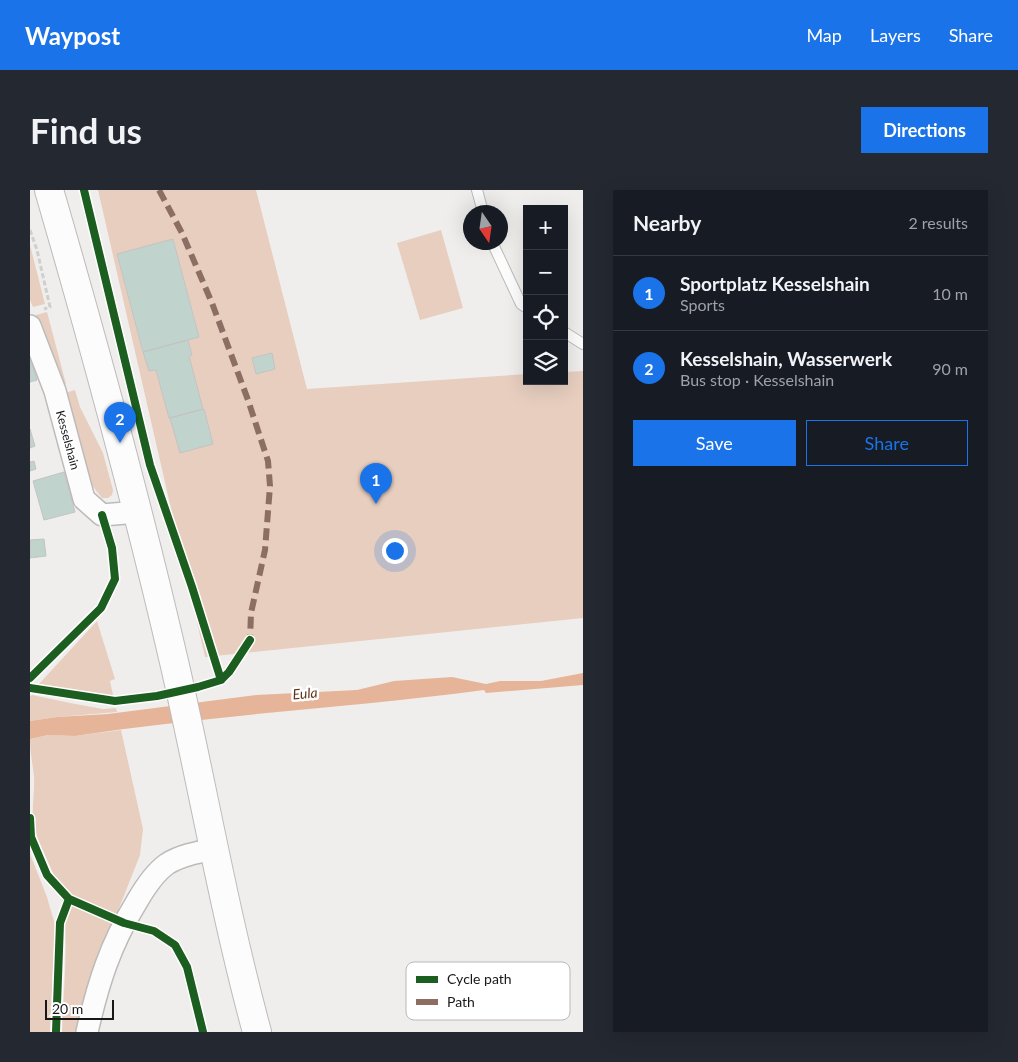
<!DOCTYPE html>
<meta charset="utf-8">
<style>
body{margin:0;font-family:Lato,sans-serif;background:#242831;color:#f1f3f6}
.controls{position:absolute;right:15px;top:15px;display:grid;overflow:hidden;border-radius:0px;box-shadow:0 5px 20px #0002}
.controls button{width:45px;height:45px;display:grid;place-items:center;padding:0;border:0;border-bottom:1px solid #363941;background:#171b24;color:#f1f3f6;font:25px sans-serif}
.compass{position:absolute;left:433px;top:15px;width:45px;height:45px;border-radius:50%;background:#171b24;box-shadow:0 5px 20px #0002;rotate:167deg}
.scale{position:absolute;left:15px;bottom:12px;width:69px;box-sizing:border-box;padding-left:5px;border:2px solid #191717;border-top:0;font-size:14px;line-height:18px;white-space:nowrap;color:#191717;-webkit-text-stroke:4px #fff;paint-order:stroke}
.you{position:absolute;left:364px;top:360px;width:18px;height:18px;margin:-12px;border:4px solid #fff;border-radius:50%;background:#1a73e8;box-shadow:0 0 0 8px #1a73e833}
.badge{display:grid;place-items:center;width:32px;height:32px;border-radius:50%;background:#1a73e8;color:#fff;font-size:16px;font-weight:700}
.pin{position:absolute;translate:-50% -41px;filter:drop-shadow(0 1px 2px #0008)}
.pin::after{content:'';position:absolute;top:26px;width:18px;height:15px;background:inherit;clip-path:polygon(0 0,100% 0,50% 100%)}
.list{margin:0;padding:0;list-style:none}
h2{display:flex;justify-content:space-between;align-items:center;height:65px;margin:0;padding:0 20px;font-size:21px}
h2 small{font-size:16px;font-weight:400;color:#9ea1a6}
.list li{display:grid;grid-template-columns:32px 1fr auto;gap:15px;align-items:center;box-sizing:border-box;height:75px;padding:0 20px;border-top:1px solid #363941}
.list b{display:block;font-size:19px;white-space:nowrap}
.list p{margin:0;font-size:16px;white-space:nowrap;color:#9ea1a6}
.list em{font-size:16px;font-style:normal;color:#9ea1a6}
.actions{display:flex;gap:10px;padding:15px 20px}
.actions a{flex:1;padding:11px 0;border:1px solid #1a73e8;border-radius:0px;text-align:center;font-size:18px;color:#1a73e8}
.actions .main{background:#1a73e8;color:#fff}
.icon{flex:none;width:28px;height:28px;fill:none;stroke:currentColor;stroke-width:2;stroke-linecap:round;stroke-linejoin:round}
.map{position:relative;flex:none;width:553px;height:842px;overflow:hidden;border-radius:0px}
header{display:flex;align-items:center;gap:30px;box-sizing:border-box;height:70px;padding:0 25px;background:#1a73e8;color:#fff}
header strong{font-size:24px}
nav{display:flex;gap:28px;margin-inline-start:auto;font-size:18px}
.intro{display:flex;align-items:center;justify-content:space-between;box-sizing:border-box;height:120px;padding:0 30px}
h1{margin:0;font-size:35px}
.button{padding:12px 22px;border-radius:0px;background:#1a73e8;color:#fff;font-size:18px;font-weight:700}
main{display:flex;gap:30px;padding:0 30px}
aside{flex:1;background:#171b24;border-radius:0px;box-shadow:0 5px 20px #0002}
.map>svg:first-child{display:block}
.green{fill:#e7cebf}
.water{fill:#e6b599}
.building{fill:#c1d3cd;stroke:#c3c4c2}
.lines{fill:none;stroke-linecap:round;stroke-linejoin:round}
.lane-casing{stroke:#bdbbba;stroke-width:12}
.street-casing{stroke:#bdbbba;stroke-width:24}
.secondary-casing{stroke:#bdbbba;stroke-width:30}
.path{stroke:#cfcfce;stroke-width:3;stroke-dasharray:5 2.5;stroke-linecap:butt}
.lane{stroke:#fdfcfc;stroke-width:10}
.street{stroke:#fdfcfc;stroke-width:21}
.secondary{stroke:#fdfcfc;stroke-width:28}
.quiet{stroke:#8d6e63;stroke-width:6;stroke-dasharray:12 6;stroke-linecap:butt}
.cycleway-casing{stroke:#fff;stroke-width:11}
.cycleway{stroke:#1b5e20;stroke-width:8}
.labels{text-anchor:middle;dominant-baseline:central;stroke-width:5;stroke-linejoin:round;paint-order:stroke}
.street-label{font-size:12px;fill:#191717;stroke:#fff}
.water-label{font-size:14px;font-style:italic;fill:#613417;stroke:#fff}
.key{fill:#fff;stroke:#bab9b9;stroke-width:1}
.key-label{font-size:14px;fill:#191717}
</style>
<header>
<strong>Waypost</strong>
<nav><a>Map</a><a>Layers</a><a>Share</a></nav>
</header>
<div class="intro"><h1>Find us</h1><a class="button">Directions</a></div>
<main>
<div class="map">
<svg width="553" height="842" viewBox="0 0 553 842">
<rect width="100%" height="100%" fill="#f0eeec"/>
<!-- green -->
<path class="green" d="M68,0H226L277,199L497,184V191H534V182L553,181V428L175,467Z
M411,40L433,118L390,130L367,53Z
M0,55L15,114L3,117L0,110Z
M17,122L36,194L32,195L6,125Z
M45,200L50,217L73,263L83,300L82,305L78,308H72L61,294L35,203Z
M67,431L85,489L80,491L83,505L74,506L8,495Z
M2,505L40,513L73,519L86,518L87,522L27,527L0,531V506Z
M91,540L113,639L110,665L61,789L48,842H32C33,800 39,758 33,716C29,689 14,667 5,641C0,625 5,604 4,587C3,575 0,563 0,549L18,545L45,546Z
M0,664L17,707L25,735L20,842H0Z"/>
<!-- water -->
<path class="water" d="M553,483V495L456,503L454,500C318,518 181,525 45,546L18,545L0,549V531L27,527L78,524L226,505L327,500L364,491L422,487L456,494L470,491H511Z"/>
<!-- building -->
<path class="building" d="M143,49L169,147L113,162L87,64Z
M158,150L162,165L159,166L173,219L139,228L126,180L119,181L113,162Z
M242,163L245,179L226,184L222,168Z
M0,166L7,190L0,192Z
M174,219L183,254L150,263L140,228Z
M0,239L5,256L0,258Z
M4,271L6,279L0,281V272Z
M34,282L45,322L14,330L3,291Z
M14,349L16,366L0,368V350Z"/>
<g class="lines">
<defs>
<path id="lane" d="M447,0L453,22
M462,52L491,114L497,118
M534,142L553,154"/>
<path id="street" d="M0,136L25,201L54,309L72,325L108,322
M57,842C68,794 80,755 106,713C114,699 124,683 137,674C151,665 169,662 185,659"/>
<path id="secondary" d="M19,0C65,158 108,316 145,476C173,598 194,721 227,842"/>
</defs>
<!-- lane casing -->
<use href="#lane" class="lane-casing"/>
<!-- street casing -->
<use href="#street" class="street-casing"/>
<!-- secondary casing -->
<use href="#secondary" class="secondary-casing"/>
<!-- path -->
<path class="path" d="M0,40L7,60L20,117L14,119"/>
<!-- lane -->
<use href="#lane" class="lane"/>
<!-- street -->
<use href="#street" class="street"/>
<!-- secondary -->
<use href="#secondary" class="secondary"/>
<!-- quiet -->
<path class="quiet" d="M129,0L152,43L182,113L218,210L238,271L240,296L235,360L221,423L220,450L218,453"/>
<defs>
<path id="cycleway" d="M54,0L120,275L162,397L191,490
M0,488L71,418L85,389L82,358L72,325
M0,498L85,511L127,506L168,497L191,490L199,482L220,450
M0,628L1,647L17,685L39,709L30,733L26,842
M39,709L94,733L124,741L145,755L157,777L173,842"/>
</defs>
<!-- cycleway casing -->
<use href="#cycleway" class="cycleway-casing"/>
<!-- cycleway -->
<use href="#cycleway" class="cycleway"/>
</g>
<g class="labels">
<!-- street labels -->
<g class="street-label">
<text transform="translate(38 250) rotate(75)">Kesselshain</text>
</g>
<!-- water labels -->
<g class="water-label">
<text transform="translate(275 503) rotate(-5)">Eula</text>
</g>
</g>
<!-- legend -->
<rect x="376" y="772" width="164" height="58" rx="8" class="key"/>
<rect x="386" y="786" width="22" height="7" fill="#1b5e20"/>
<rect x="386" y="809" width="22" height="6" fill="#8d6e63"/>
<g class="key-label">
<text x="417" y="794">Cycle path</text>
<text x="417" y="817">Path</text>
</g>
</svg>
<div class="controls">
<button>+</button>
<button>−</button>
<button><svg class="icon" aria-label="locate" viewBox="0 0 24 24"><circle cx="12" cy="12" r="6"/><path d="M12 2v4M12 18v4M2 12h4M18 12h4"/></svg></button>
<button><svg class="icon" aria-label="layers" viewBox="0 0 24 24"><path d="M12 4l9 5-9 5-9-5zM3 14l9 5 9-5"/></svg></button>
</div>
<svg class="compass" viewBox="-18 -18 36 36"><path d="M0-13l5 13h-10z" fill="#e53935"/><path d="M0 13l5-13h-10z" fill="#9ea1a6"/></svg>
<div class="scale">20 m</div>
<div class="you"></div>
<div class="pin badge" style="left:346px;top:314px">1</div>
<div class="pin badge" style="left:90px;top:253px">2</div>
</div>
<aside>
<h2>Nearby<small>2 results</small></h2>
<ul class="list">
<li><span class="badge">1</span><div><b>Sportplatz Kesselshain</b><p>Sports</p></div><em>10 m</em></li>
<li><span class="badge">2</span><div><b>Kesselshain, Wasserwerk</b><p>Bus stop · Kesselshain</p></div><em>90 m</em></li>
</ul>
<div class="actions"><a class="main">Save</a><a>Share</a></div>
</aside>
</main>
